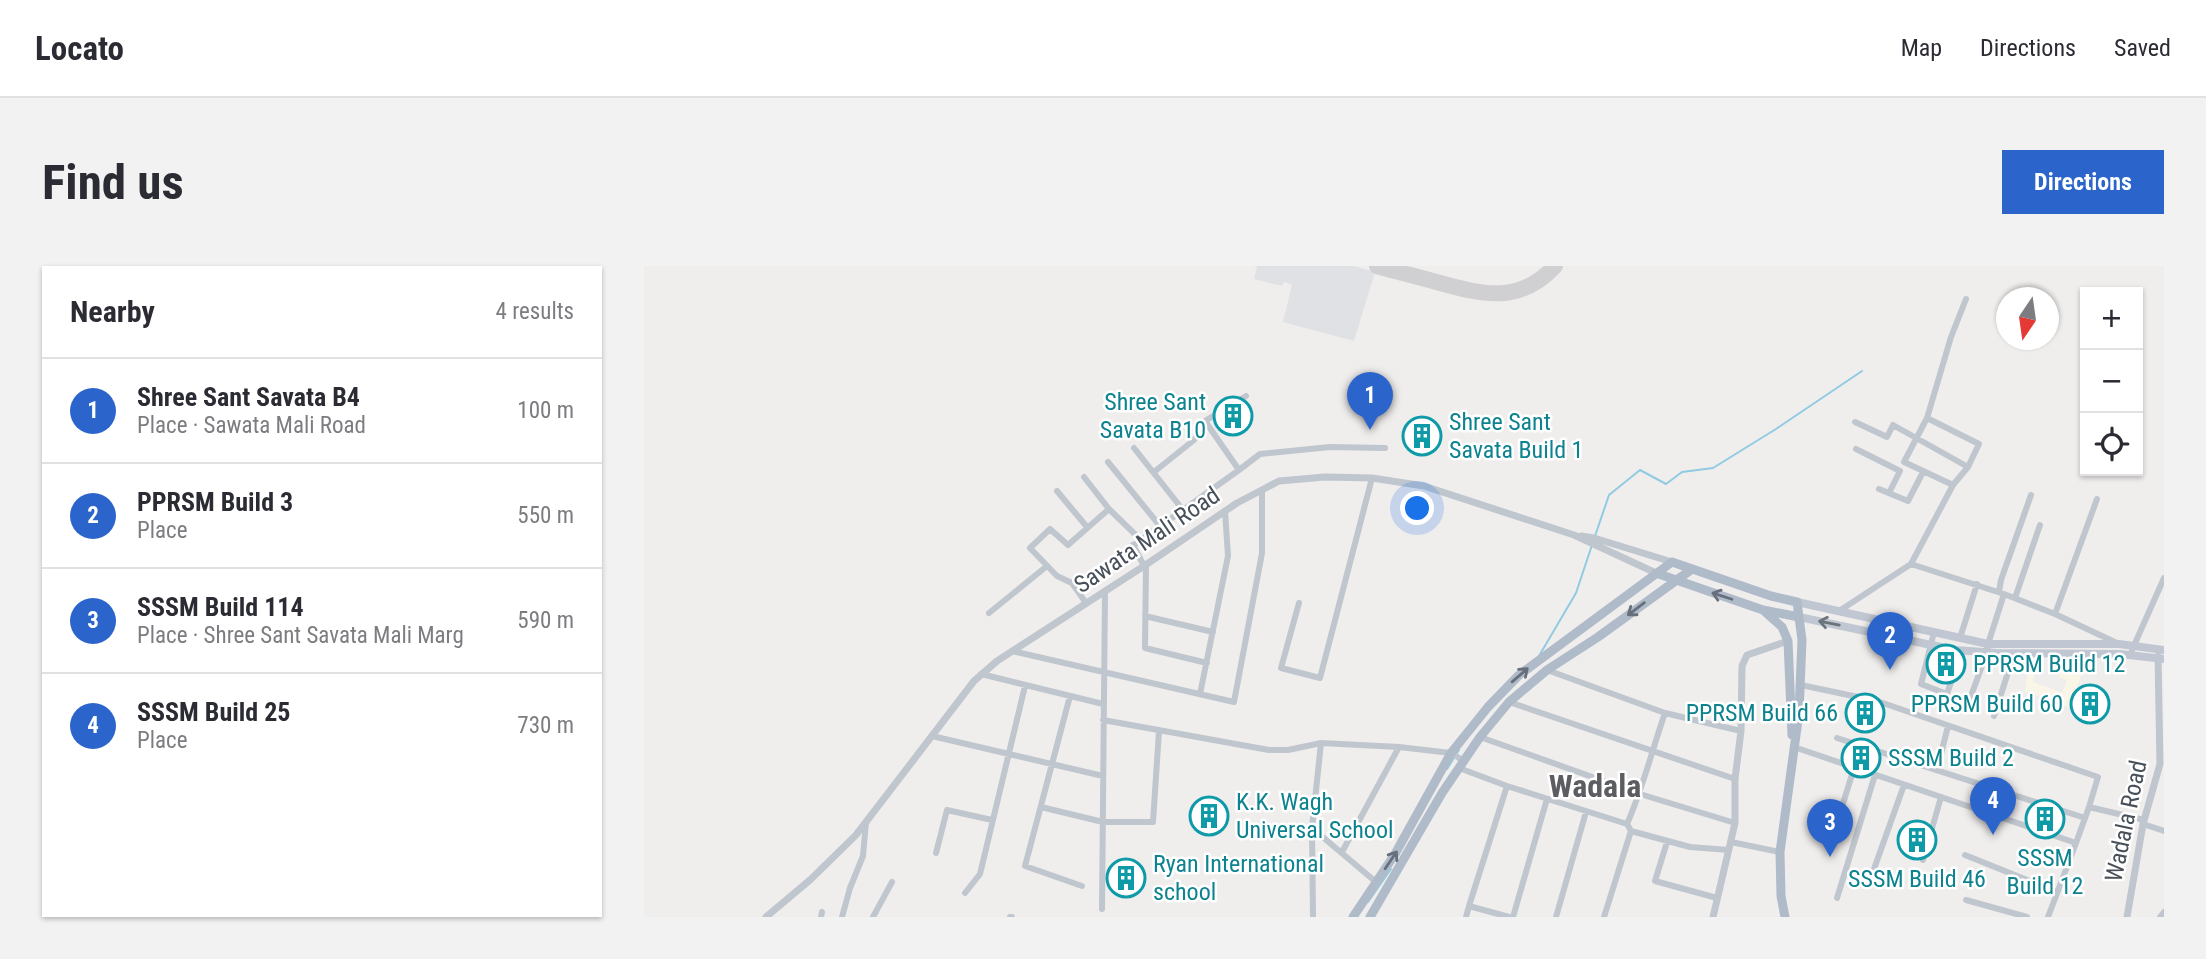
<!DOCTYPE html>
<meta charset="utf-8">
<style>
body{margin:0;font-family:"Roboto Condensed",sans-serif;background:#f2f2f3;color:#2b2b33}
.controls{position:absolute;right:21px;top:21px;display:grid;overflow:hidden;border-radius:0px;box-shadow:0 2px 5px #0004}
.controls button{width:63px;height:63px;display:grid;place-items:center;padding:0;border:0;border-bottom:2px solid #e1e1e2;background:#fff;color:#2b2b33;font:35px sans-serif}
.compass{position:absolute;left:1352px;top:21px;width:63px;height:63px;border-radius:50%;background:#fff;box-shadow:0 2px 5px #0004;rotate:193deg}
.you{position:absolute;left:774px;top:243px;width:24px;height:24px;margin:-18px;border:5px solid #fff;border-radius:50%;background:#1a73e8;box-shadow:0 0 0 10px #1a73e833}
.badge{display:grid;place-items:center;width:46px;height:46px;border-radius:50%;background:#2b65cc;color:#fff;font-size:23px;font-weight:700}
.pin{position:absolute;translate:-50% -58px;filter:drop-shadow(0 2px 4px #0008)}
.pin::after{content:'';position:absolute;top:37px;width:24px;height:21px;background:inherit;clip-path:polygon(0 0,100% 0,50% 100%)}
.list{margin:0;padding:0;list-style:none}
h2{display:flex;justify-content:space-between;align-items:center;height:91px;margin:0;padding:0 28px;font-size:30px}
h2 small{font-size:23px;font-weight:400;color:#7c7c81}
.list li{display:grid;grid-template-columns:46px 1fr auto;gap:21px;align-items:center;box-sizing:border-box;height:105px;padding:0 28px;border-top:2px solid #e1e1e2}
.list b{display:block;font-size:26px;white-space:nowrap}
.list p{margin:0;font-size:23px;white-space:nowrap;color:#7c7c81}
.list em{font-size:23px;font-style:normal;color:#7c7c81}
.icon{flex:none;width:38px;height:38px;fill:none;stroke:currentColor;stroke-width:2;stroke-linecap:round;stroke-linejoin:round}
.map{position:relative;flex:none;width:1520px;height:651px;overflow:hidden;border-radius:0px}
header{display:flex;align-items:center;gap:42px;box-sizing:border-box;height:98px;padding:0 35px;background:#fff;border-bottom:2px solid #e1e1e2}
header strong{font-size:33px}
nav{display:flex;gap:38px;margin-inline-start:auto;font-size:24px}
.intro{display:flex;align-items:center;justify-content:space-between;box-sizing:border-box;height:168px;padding:0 42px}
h1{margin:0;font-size:49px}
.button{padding:18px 32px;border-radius:0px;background:#2b65cc;color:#fff;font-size:24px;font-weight:700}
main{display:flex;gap:42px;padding:0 42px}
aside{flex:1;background:#fff;border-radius:0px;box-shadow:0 2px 5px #0004}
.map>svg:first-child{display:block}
.commercial{fill:#f9f6e7}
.airport{fill:#dfe1e4}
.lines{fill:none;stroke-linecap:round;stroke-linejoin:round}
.stream{stroke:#91cbe2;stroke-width:2}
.taxiway{stroke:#d0d0d2;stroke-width:16}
.minor{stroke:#bfc6ce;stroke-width:6}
.tertiary{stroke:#bfc6ce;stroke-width:7}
.secondary{stroke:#c0c7d2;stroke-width:8}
.primary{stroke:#afbbc9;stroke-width:9}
.oneway{stroke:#666f7b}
.oneway2{stroke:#6b737d}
.labels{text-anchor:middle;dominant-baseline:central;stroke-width:5;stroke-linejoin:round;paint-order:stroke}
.culture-label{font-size:24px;fill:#0d838f;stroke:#fff;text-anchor:start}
.street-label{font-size:24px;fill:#474f59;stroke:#fff}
.district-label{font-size:32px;font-weight:bold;fill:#5b5d61;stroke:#fff}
</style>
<header>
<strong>Locato</strong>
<nav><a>Map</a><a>Directions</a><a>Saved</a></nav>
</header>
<div class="intro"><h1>Find us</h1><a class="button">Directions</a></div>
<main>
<aside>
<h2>Nearby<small>4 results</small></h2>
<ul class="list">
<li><span class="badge">1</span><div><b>Shree Sant Savata B4</b><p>Place · Sawata Mali Road</p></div><em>100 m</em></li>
<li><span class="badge">2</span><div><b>PPRSM Build 3</b><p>Place</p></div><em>550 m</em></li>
<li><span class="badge">3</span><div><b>SSSM Build 114</b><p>Place · Shree Sant Savata Mali Marg</p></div><em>590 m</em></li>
<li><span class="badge">4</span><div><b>SSSM Build 25</b><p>Place</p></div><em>730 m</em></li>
</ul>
</aside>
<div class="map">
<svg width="1520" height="651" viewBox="0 0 1520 651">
<rect width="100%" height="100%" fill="#f0eded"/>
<!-- commercial -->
<path class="commercial" d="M1385,399L1391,400L1389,416L1418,427L1423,414L1415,411L1416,405H1439L1425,441L1381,425Z"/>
<!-- airport -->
<path class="airport" d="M609,0H710L731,6L710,75L639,56L648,19L640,16L638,20L610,13L613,1Z"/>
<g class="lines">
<!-- stream -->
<path class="stream" d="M951,270L965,229L996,204L1022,218L1038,206L1069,202L1132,163L1218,105
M895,390L932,327L948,279
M803,503L815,484
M724,636L747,603"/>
<!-- taxiway -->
<path class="taxiway" d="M733,0C754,6 775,11 796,17C840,29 876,38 911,0"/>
<!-- minor -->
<path class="minor" d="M1283,152L1307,71L1322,33
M1211,156L1243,171L1249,159L1324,201
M490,182L539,244
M1212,183L1256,205L1245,227
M464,196L516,260
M595,204L616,188L686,181L741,182
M510,206L550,174L561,155L602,130
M440,211L465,243
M1235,223L1264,235L1279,206
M413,225L443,261
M497,274L595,204L561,155
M489,279L500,300
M1267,298L1360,328L1411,348L1473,377
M502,299L501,382L563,397
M431,321L497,274L465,243L424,279L406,263L386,282L413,310L428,317L442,337
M1355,326L1357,314L1387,229
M1371,332L1396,259
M655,337L637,402L676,412L728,212
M1195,345L1267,298L1309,219L1260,196L1283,152L1335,178L1324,201L1309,219
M345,347L403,300
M1411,348L1453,233
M501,350L569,366
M1316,372L1333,318
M1488,384L1520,312
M368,385L590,436L618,287V224
M1283,398L1310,407L1303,428L1277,418L1290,366
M903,404L1021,447L1097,465
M337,408L459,438
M1157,419L1233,435L1454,511L1445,541L1500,554
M556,428L584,290L581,245
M426,430L381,600L438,620
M865,436L1091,513
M1323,441L1343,386L1344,378L1360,328
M1350,450L1370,388
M459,454L625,484H644L677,477
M288,470L459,510
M836,471L996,528L1091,557
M1193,472L1441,552
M1150,481L1432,577L1445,541
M815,502L863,520L983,558L987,565
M1293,504L1304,460
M397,541L459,556H509L515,465
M1193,557L1210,502
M983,558C999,522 1008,484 1021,447
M1499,558L1520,565
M668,562L669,651
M1023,576L1011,615L1073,632
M1087,576L1136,586
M698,586L755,481
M292,587L303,544L348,554
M1321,589L1413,626
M1279,594L1297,531
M1230,603L1260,519
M732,616L668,562L677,477L755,481L807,487L820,495
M321,627L336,608L381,420
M1193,632L1231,509
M1322,634L1383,651
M825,640L863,520
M458,643L461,325
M177,651L178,646
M198,651L206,622L219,590L222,556
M229,651L248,616
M366,651H368
M822,651L825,640L865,651
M869,651L903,533
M912,651L942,546
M960,651L987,565L1046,581L1085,584
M1404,651L1432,577
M1516,651L1520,646"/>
<!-- tertiary -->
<path class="tertiary" d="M937,270L950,272L1028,296
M122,651L166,614L212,569L330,415L353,395L500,300L593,237L635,215L681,211L728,212L780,220L930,269L1012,307
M1069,651L1091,557V513L1097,465L1098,400L1103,389L1144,375
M1483,651L1499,558L1516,498L1514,390"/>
<!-- secondary -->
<path class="secondary" d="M1153,336L1344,378H1475L1520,384
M1155,351L1311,384L1353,387L1476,388L1520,393"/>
<!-- primary -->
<path class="primary" d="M1012,307L1119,344L1138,361L1144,375L1148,469
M1119,344L1155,351
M709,651L751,588L807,487L844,441L875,409L1028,296L1127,330L1153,336L1158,374L1155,447L1136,586L1137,630L1141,651
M726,651L798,527L836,471L865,436L903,404L954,371L1048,303"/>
</g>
<!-- one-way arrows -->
<defs><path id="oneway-shaft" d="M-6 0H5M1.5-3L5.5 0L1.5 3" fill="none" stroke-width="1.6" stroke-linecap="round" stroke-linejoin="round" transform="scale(1.75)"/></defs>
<g class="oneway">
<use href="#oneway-shaft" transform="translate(1078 330) rotate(-162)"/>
<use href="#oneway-shaft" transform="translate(992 343) rotate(143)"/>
<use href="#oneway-shaft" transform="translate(876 409) rotate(-41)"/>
<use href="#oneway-shaft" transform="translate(747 594) rotate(-56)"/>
</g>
<use class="oneway2" href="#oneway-shaft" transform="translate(1185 357) rotate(-169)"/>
<!-- icons -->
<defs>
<symbol id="building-ring" viewBox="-11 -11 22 22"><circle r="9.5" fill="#fff" stroke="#0f9aa8" stroke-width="1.5"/><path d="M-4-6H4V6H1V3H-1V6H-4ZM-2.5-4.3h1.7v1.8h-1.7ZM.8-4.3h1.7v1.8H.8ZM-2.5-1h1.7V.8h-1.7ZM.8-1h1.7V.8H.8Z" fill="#0f9aa8"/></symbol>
</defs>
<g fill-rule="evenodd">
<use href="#building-ring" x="567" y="128" width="44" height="44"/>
<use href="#building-ring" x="756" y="148" width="44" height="44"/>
<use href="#building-ring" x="1280" y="376" width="44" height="44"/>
<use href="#building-ring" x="1424" y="416" width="44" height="44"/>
<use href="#building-ring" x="1199" y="425" width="44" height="44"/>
<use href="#building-ring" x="1195" y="470" width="44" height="44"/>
<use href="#building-ring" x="543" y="528" width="44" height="44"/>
<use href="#building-ring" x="1379" y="531" width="44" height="44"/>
<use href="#building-ring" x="1251" y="552" width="44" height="44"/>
<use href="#building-ring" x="460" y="590" width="44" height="44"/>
</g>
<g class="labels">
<!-- culture labels -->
<g class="culture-label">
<text x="562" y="136" text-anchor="end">Shree Sant<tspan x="562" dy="28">Savata B10</tspan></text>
<text x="805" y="156">Shree Sant<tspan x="805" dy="28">Savata Build 1</tspan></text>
<text x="1329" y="398">PPRSM Build 12</text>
<text x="1419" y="438" text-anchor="end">PPRSM Build 60</text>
<text x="1194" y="447" text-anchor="end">PPRSM Build 66</text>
<text x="1244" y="492">SSSM Build 2</text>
<text x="592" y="536">K.K. Wagh<tspan x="592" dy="28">Universal School</tspan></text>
<text x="1401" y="592" text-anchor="middle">SSSM<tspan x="1401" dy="28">Build 12</tspan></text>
<text x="509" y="598">Ryan International<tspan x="509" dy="28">school</tspan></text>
<text x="1273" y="613" text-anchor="middle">SSSM Build 46</text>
</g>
<!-- street labels -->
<g class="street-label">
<text transform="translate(503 274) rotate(-34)">Sawata Mali Road</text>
<text transform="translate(1482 555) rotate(-78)">Wadala Road</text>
</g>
<!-- district labels -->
<g class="district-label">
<text x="951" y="520">Wadala</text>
</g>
</g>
</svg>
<div class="controls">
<button>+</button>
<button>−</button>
<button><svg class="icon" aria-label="locate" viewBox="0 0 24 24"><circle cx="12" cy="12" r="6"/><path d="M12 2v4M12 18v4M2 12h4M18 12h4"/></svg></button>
</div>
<svg class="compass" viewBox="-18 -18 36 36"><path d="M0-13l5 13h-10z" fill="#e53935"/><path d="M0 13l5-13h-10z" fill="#7c7c81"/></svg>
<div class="you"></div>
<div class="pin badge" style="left:726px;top:164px">1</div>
<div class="pin badge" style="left:1246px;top:404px">2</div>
<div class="pin badge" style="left:1186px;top:591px">3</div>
<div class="pin badge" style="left:1349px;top:569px">4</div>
</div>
</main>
